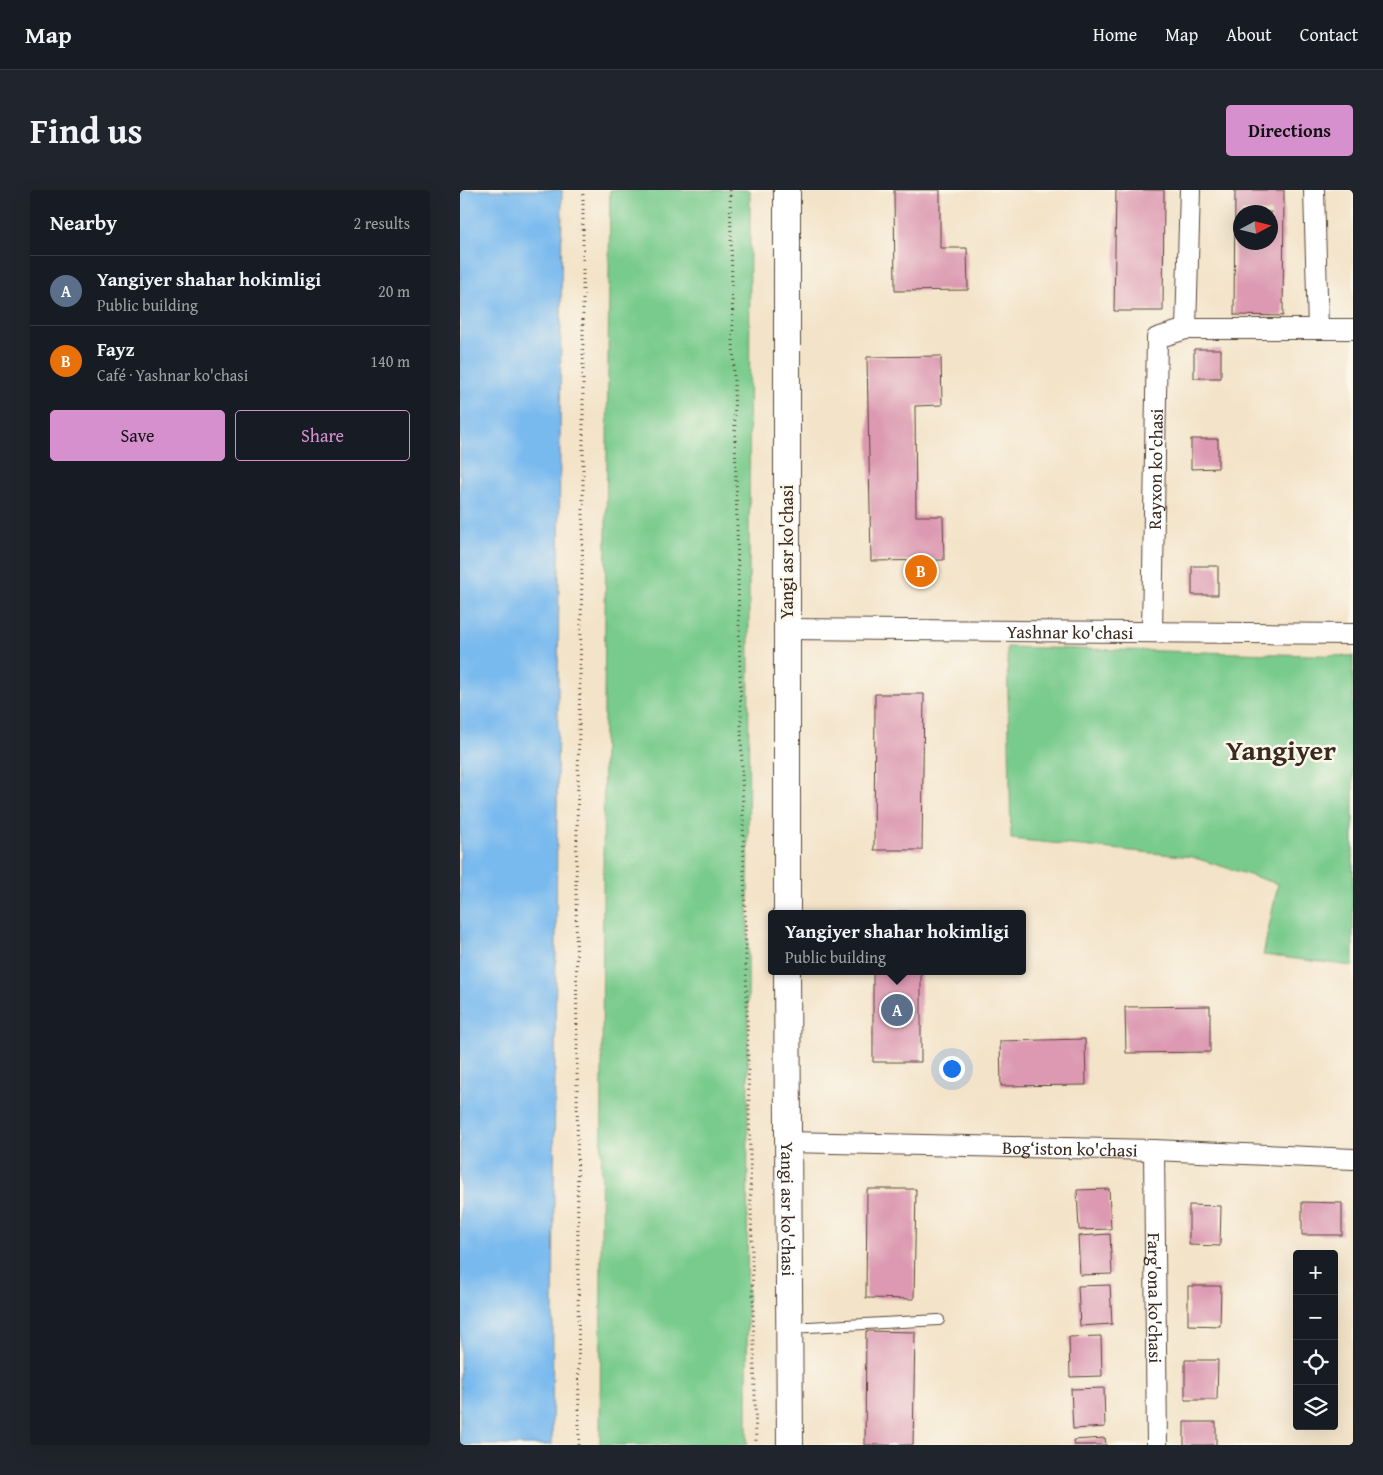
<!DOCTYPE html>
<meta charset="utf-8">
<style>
body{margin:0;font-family:"Gentium Book Plus",serif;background:#20242c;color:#f1f3f6}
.controls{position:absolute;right:15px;bottom:15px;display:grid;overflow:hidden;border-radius:5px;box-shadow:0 5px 20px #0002}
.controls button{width:45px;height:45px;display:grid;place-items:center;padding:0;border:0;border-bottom:1px solid #363941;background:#171b24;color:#f1f3f6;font:25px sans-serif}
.compass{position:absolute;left:773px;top:15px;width:45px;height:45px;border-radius:50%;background:#171b24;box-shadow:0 5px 20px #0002;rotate:83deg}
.you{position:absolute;left:491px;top:878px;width:18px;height:18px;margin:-12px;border:4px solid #fff;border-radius:50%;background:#1a73e8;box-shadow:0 0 0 8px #1a73e833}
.badge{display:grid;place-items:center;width:32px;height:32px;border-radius:50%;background:#d690ce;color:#fff;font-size:16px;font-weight:700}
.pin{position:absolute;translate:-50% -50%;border:2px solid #fff;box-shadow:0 1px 5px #0006}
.popup{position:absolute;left:308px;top:720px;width:258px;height:65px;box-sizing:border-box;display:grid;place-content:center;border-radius:5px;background:#171b24;filter:drop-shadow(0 1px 4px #0005);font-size:16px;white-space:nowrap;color:#9ea1a6}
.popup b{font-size:19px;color:#f1f3f6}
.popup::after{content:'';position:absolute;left:50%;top:100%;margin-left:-10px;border:10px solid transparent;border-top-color:#171b24}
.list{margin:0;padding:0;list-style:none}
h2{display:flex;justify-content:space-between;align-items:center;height:65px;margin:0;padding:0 20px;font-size:21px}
h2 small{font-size:16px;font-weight:400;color:#9ea1a6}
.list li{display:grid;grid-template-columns:32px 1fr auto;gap:15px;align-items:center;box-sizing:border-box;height:70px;padding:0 20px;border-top:1px solid #363941}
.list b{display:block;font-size:19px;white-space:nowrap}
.list p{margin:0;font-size:16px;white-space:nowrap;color:#9ea1a6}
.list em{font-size:16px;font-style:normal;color:#9ea1a6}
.actions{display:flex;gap:10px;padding:15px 20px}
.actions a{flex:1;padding:11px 0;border:1px solid #d690ce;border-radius:5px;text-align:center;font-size:18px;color:#d690ce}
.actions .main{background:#d690ce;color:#111}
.icon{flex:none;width:28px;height:28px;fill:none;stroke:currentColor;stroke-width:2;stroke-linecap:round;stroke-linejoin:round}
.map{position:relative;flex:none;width:893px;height:1255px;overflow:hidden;border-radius:5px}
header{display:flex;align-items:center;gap:30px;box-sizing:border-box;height:70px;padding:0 25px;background:#171b24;border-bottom:1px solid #363941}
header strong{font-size:24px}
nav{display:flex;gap:28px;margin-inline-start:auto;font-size:18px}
.intro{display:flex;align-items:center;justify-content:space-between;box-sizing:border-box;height:120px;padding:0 30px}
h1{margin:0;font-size:35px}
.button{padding:12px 22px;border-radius:5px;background:#d690ce;color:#111;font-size:18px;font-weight:700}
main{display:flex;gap:30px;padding:0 30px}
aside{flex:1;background:#171b24;border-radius:5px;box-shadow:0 5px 20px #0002}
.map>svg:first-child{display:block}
.green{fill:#79cb8d;stroke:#5a7a56}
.water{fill:#79baee;stroke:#5a7286}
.building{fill:#dc99b1;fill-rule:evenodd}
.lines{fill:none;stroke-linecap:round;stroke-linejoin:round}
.service-casing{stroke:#574638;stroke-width:12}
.minor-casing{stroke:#574638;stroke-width:22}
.tertiary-casing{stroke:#574638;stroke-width:28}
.path{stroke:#574638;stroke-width:3;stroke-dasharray:1 4;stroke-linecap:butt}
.service{stroke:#fff;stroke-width:10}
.minor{stroke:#fff;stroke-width:20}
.tertiary{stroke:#fff;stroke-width:26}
.labels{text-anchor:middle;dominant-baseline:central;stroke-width:5;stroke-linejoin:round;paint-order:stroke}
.street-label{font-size:18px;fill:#3b2a1e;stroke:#fbf7ec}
.town-label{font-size:28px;font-weight:bold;fill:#3b2a1e;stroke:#fbf7ec}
</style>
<header>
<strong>Map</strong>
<nav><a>Home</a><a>Map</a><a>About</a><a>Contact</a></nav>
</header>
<div class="intro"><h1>Find us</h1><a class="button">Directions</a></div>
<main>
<aside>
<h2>Nearby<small>2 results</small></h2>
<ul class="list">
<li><span class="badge" style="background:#5c6f8a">A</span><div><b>Yangiyer shahar hokimligi</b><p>Public building</p></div><em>20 m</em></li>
<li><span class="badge" style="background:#e8710a">B</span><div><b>Fayz</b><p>Café · Yashnar ko'chasi</p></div><em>140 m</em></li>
</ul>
<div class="actions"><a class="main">Save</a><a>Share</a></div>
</aside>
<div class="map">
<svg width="893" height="1255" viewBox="0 0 893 1255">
<rect width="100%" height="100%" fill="#fbf7ec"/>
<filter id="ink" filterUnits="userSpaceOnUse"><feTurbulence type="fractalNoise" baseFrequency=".02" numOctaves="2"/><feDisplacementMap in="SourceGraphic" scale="10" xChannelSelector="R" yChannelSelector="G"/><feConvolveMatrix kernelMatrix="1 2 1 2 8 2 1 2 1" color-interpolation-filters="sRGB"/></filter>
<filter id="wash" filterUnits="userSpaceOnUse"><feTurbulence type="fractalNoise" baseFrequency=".0096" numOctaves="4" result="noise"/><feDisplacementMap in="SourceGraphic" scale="20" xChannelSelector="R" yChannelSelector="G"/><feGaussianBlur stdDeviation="1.12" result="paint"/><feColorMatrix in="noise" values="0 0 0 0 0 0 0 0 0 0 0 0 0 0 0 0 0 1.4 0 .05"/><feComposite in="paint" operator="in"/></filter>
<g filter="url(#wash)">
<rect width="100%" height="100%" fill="#f3e3c8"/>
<!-- green -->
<path class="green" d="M150,0H290L287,1255H140L144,514Z
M547,457L893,466V776L803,765L818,694L732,667L551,649Z"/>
<!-- water -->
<path class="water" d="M0,0H102L92,1255H0Z"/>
<g id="blocks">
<!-- building -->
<path class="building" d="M434,0H480V58H507L508,100L435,101Z
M656,0H704L703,121H654Z
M775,0H824L823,126L774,125ZM781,22H811V52H781Z
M734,159H761V188H734Z
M481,166L482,215L455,216L456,326H483L484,370L411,371L407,167Z
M731,249H758V278L731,279Z
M732,376H758V405H732Z
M415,504H464L462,660H414Z
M438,721H518L519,724H438Z
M413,781H461V872H413Z
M750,816V862L666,863L665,817Z
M625,849L626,895L541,896L540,851Z
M407,999H456L454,1109L406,1108Z
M649,999L651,1039L619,1040L617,1000Z
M842,1012L882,1013V1045H842Z
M729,1015L761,1016L760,1056L729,1055Z
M650,1044L652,1084L620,1085L618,1046Z
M650,1095L652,1134L620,1136L618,1096Z
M728,1096H761L760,1136L728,1135Z
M406,1141L455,1142L453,1255H405Z
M641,1146L642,1186L610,1187L609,1147Z
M725,1170H758L757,1210H725Z
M644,1198L645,1237L613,1239L611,1199Z
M724,1232H756V1255H724Z
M645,1248L646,1255H614L613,1250Z"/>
</g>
</g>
<g filter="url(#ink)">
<use href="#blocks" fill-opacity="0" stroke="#574638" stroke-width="1"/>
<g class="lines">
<defs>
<path id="service" d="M330,1138L479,1130"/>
<g id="minor">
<path d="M730,0L726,139H893"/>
<path d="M854,0L858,139"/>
<path id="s1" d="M326,439L893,444"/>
<path id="s2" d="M692,441L697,148L726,139"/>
<path id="s3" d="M328,952L694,960L893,969"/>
<path id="s4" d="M694,960L697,1255"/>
</g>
<g id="tertiary">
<path d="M327,724V0"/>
<path id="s5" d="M327,781L330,1255"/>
</g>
</defs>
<!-- service casing -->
<use href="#service" class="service-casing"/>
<!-- minor casing -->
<use href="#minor" class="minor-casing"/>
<!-- tertiary casing -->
<use href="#tertiary" class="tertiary-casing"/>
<!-- path -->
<path class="path" d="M270,0L296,1255
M119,1255L116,692L123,333V0"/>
<!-- service -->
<use href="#service" class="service"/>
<!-- minor -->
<use href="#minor" class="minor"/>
<!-- tertiary -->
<use href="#tertiary" class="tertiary"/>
</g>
</g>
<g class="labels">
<!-- street labels -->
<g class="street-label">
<text stroke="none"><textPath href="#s2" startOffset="162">Rayxon ko'chasi</textPath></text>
<text transform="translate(326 362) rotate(-90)">Yangi asr ko'chasi</text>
<text stroke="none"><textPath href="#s1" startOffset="284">Yashnar ko'chasi</textPath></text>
<text stroke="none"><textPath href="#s3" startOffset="282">Bog‘iston ko'chasi</textPath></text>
<text stroke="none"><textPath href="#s5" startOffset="238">Yangi asr ko'chasi</textPath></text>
<text stroke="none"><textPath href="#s4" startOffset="148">Farg'ona ko'chasi</textPath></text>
</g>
<!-- town labels -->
<g class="town-label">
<text x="821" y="559">Yangiyer</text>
</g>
</g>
</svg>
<div class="controls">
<button>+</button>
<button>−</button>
<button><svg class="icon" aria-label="locate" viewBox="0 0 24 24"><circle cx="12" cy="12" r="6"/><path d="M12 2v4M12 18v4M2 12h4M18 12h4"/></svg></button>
<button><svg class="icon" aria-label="layers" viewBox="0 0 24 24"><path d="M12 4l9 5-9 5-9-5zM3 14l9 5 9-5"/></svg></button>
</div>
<svg class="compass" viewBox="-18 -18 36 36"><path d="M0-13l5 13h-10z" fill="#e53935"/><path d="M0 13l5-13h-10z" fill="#9ea1a6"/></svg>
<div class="you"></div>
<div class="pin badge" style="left:437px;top:820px;background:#5c6f8a">A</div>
<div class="popup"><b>Yangiyer shahar hokimligi</b>Public building</div>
<div class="pin badge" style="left:461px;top:381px;background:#e8710a">B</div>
</div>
</main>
